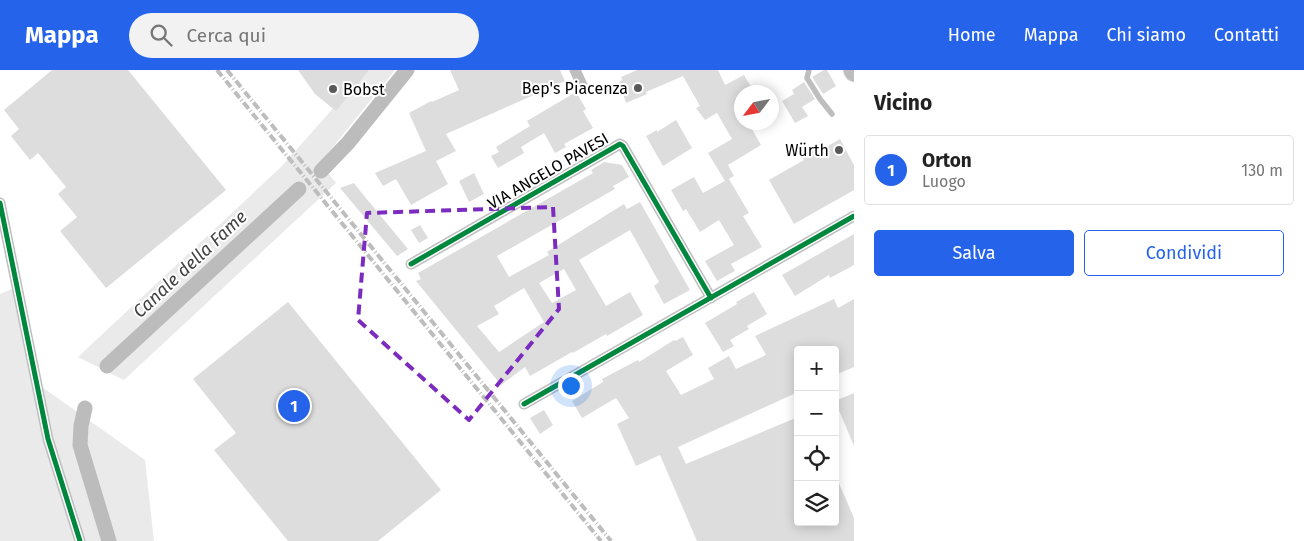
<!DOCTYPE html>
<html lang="it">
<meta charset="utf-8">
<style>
body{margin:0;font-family:"Fira Sans",sans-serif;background:#f2f2f2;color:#222}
.controls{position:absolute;right:15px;bottom:15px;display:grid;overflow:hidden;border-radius:5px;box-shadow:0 2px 12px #0003}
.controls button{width:45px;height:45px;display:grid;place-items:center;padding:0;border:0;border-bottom:1px solid #e0e0e0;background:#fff;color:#222;font:25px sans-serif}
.compass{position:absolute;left:734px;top:15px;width:45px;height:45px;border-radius:50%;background:#fff;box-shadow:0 2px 12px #0003;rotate:238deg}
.you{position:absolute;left:570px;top:315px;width:18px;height:18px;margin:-12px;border:4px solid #fff;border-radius:50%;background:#1a73e8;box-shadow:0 0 0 8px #1a73e833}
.badge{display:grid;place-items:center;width:32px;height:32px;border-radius:50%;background:#2563eb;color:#fff;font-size:16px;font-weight:700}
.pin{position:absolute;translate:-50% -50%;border:2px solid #fff;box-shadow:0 1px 5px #0006}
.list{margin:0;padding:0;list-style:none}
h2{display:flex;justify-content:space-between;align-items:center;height:65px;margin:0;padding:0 20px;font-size:21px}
h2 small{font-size:16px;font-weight:400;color:#767676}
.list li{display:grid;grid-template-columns:32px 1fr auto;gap:15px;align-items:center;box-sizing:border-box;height:70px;margin:0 10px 10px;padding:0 10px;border:1px solid #e0e0e0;border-radius:5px}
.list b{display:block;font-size:19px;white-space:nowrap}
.list p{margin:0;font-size:16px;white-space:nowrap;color:#767676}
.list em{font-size:16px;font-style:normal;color:#767676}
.actions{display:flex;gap:10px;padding:15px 20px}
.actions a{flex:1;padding:11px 0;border:1px solid #2563eb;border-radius:5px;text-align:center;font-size:18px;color:#2563eb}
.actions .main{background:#2563eb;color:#fff}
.icon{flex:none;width:28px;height:28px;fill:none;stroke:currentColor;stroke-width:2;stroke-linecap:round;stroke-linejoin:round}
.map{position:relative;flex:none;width:854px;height:471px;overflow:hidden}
header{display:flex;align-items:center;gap:30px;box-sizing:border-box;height:70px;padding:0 25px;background:#2563eb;color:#fff}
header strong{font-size:24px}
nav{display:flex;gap:28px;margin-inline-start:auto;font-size:18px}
.search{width:350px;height:45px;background:#f2f2f2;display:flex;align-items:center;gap:12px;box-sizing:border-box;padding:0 18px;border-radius:28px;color:#767676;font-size:19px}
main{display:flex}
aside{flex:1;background:#fff}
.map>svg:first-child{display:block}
.green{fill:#eaeaea}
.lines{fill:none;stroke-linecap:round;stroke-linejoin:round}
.canal{stroke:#bcbcbc;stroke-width:15}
.building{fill:#ddd;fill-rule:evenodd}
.primary-casing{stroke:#dbdbdb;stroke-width:20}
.lane{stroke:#bebebe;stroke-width:5.5}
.street{stroke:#bebebe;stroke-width:11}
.primary{stroke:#bdbdbd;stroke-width:19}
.rail{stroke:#bdbdbd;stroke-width:4;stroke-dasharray:8 2.5 1 2.5;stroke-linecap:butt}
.cycleway-casing{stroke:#fff;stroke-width:8}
.cycleway{stroke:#00873e;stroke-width:5}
.marked{fill:none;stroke:#7b2cbf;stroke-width:4;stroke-dasharray:10 6;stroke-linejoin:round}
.poi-dot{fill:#595959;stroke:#fff;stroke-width:2}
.labels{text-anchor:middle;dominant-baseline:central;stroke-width:4;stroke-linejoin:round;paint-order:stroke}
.poi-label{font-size:16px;fill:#000;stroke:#fff;text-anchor:end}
.street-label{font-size:16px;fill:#000;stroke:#fff}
.water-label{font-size:18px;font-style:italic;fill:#414141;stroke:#fff}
</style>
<header>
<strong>Mappa</strong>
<div class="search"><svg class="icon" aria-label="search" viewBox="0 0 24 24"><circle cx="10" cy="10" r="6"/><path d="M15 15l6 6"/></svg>Cerca qui</div>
<nav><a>Home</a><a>Mappa</a><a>Chi siamo</a><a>Contatti</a></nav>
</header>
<main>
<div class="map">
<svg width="854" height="471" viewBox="0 0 854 471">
<rect width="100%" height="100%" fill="#fff"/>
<!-- green -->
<path class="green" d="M367,0H395L320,93L336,113L124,310L78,287L281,97Z
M19,216L35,312L145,390L154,471H0V224Z"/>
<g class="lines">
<!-- canal -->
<path class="canal" d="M321,101L348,73L407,0
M107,296L299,119
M85,338L81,356L80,375L109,471"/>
</g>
<!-- building -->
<path class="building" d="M52,0H128L226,120L106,218L60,161L77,147L58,124L66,117L38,83L30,90L11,66L19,59L4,40Z
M298,0H369L336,41L315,24Z
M450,0H560L565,11L446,64L456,81L436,91L448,114L411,135L396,109L383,116L375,103L426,81L409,43L431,31L432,32L459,20Z
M637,0H718L725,15L744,5L754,22H742V31L737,33L742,41V52H748L761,75L728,95L734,106L729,109L749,143L743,146L762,177L731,194L735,201L717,211L705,191L734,175L719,150L700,162L686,139L683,141L671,120L694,107L703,123L725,111L708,83L732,69L717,43L705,50L696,38L700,36L683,6L646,22L647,24L626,33L619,12L622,10L621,7Z
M824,0H827L836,16L823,24L812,7Z
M804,12L815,29L802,37L808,46L795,53L782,31L794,24L792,20Z
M576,22L586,39L583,41L593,58L564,74L566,77L555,83L544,63L521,77L524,83L498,98L491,86L499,82L496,77L530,56L527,51Z
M676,50L692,78L663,96L646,66L657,60V62Z
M840,69L854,95V120L794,154L769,110L804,90L801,86L815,78L817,82Z
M604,92L622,95L629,107L613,116L615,119L497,186L509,207L549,185L547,182L624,134L627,139L640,132L690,220L664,234L654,216L659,212L630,160L579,190L606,236L630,222L643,245L607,266L606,264L573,283L572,282L530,306L525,297L501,315L416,211L421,209L418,203L593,103L591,100ZM564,199L576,220L552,233L539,213ZM524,218L544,252L499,282L477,256L499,244L494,236Z
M474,103L484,124L469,132L459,111Z
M354,113L361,122L408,179L397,186L340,118Z
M420,155L428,168L419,173L411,160Z
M854,164V195L830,208L829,205L795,226L782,205Z
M754,222L767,244L747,256L749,259L730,270L734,276L723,282L705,253L737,234L736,232Z
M834,229L838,238L854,229V297L835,305V280H798V322L678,377L686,394L798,347V452H835V404L854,448V471H697L660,385L636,396L617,354L629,348L616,328L582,348L572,331L603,312L602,309L638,290L639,292L674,270L675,271L683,267L693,285L666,301L681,325L714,309L708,298L729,286L736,299L766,285L755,266Z
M288,232L441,420L378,471H288L214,380L236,363L193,309Z
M854,323V376L835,331Z
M544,340L553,355L540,364L530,348Z"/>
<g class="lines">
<defs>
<path id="primary" d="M853,0L854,2"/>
</defs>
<!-- primary casing -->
<use href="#primary" class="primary-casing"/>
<!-- lane -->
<path class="lane" d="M809,0L807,8L820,29L832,44"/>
<!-- street -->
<path class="street" d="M575,0L582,15
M0,133L48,369L80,471
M411,194L620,74L623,76L711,228
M524,334L854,146"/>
<!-- primary -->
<use href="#primary" class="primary"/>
<!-- rail -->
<path class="rail" d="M217,0L601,471
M227,0L611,471"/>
<defs>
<path id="cycleway" d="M0,133L48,369L80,471
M411,194L620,74L623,76L711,228
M524,334L854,146"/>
</defs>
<!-- cycleway casing -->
<use href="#cycleway" class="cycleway-casing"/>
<!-- cycleway -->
<use href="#cycleway" class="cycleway"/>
</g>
<!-- marked area -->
<path class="marked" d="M553,137L559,239L469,350L358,250L367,143Z"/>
<!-- markers -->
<g class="poi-dot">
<circle cx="638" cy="18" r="5"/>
<circle cx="333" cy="19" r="5"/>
<circle cx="839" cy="80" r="5"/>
</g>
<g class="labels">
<!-- poi labels -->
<g class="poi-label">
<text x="628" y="18">Bep's Piacenza</text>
<text x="343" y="19" text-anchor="start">Bobst</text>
<text x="829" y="80">Würth</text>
</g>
<!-- street labels -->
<g class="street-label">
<text transform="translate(548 101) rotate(-30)">VIA ANGELO PAVESI</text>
</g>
<!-- water labels -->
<g class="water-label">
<text transform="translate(190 194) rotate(-43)">Canale della Fame</text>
</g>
</g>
</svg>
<div class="controls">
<button>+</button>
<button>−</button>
<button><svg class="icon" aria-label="locate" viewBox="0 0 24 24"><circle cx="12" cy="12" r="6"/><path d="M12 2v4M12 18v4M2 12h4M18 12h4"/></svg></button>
<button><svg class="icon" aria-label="layers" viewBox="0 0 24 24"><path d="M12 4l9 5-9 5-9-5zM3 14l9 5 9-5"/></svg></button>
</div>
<svg class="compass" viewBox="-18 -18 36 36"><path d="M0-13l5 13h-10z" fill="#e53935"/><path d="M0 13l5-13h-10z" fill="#767676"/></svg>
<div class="you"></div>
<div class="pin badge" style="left:294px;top:336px">1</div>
</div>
<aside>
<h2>Vicino<small></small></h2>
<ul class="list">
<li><span class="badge">1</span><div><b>Orton</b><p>Luogo</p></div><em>130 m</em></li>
</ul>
<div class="actions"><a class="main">Salva</a><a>Condividi</a></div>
</aside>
</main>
